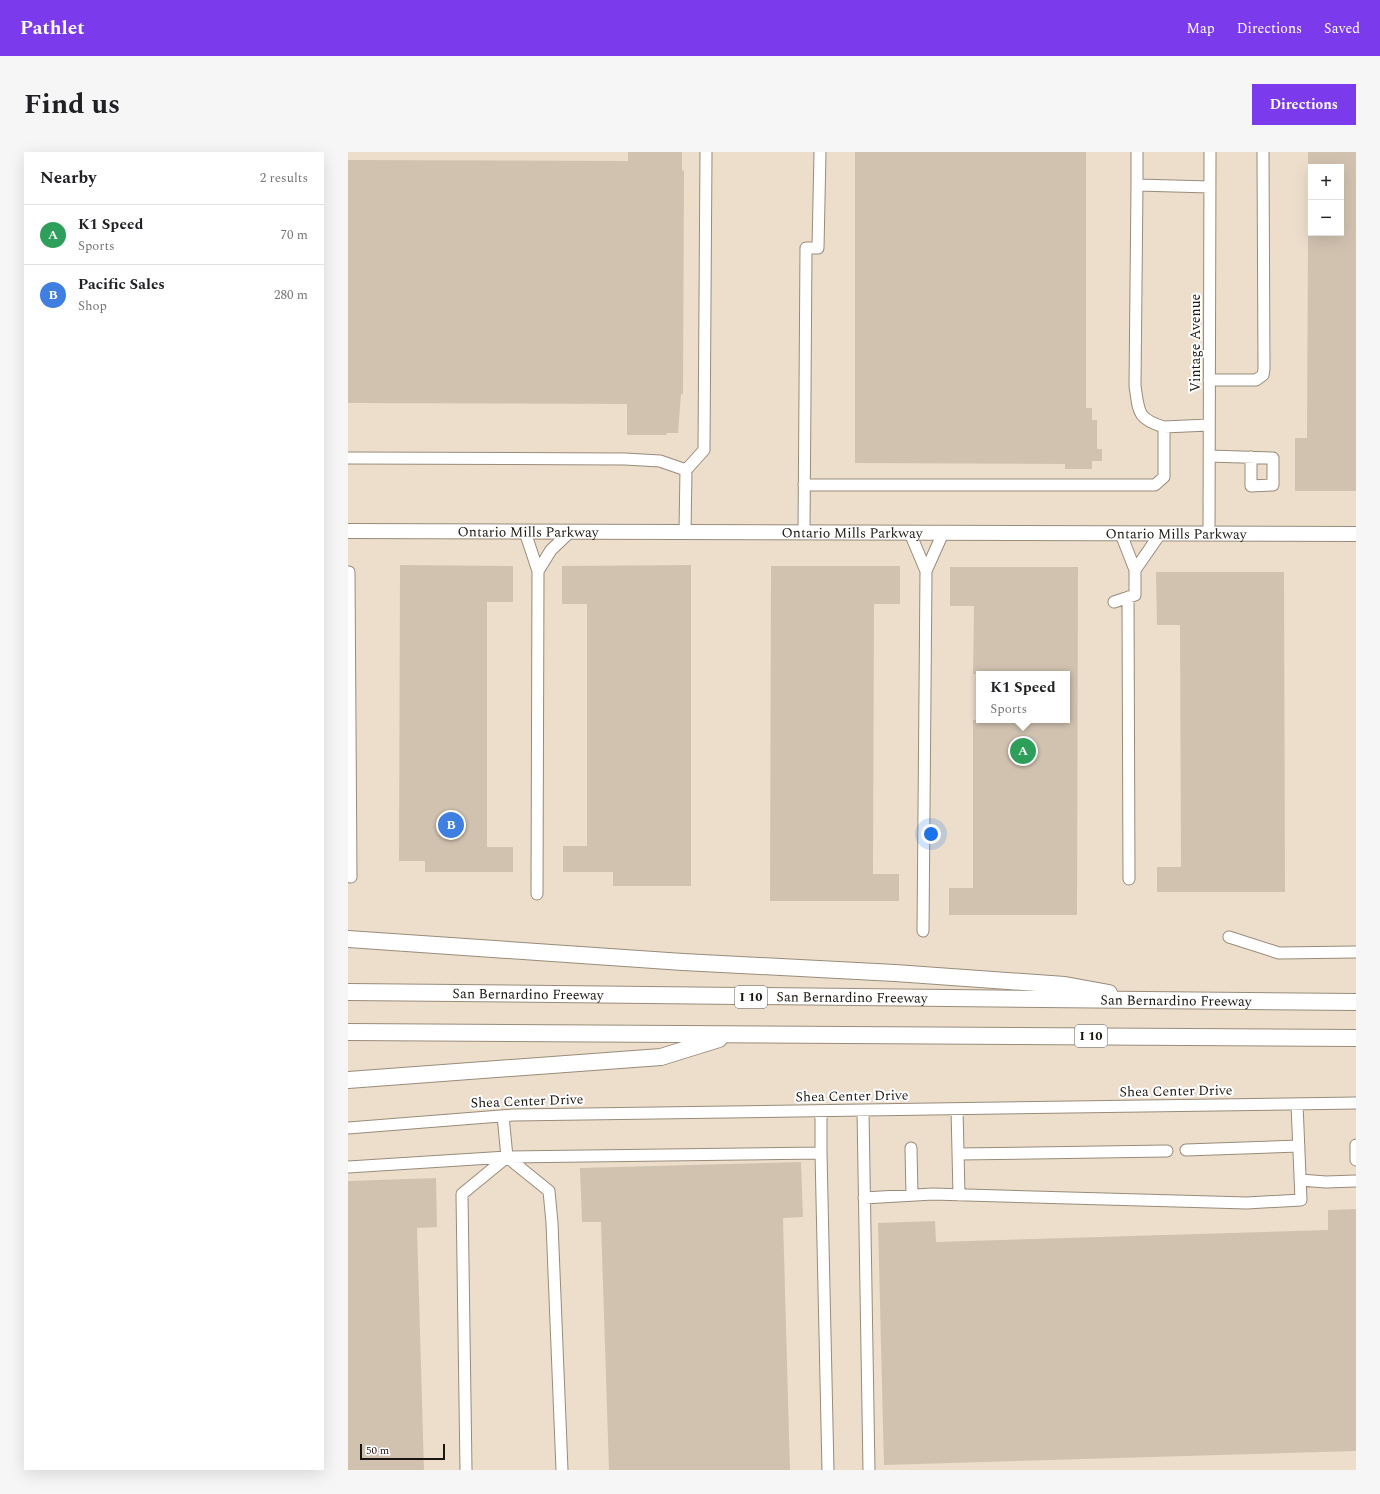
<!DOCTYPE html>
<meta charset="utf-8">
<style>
body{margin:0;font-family:Spectral,serif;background:#f6f6f6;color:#202124}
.controls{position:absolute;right:12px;top:12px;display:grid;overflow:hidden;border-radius:0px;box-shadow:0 4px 16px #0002}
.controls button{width:36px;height:36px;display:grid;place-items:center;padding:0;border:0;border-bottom:1px solid #e0e0e0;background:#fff;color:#202124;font:20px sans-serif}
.scale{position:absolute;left:12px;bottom:10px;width:85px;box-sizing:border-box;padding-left:4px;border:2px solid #1b1610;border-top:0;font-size:11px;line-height:14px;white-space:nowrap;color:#1b1610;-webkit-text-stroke:3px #fff;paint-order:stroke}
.you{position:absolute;left:583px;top:682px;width:14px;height:14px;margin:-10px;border:3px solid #fff;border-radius:50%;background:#1a73e8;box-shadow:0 0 0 6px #1a73e833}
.badge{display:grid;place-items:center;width:26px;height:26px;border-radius:50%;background:#7c3aed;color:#fff;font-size:13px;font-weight:700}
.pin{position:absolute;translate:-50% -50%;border:2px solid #fff;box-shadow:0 1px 4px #0006}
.popup{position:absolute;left:628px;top:519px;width:94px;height:52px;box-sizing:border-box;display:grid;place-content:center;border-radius:0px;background:#fff;filter:drop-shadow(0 1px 3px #0005);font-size:13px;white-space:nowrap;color:#757577}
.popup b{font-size:15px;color:#202124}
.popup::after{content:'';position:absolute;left:50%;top:100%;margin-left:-8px;border:8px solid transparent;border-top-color:#fff}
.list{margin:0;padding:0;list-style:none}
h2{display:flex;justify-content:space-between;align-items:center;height:52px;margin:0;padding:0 16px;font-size:17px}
h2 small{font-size:13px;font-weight:400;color:#757577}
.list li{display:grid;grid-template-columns:26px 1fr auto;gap:12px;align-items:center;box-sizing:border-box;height:60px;padding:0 16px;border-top:1px solid #e0e0e0}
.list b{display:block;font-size:15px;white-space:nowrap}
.list p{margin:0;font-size:13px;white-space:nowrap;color:#757577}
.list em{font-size:13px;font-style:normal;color:#757577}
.map{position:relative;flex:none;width:1008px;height:1318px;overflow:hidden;border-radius:0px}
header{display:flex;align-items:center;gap:24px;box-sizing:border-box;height:56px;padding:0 20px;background:#7c3aed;color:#fff}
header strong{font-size:19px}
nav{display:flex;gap:22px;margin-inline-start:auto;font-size:14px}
.intro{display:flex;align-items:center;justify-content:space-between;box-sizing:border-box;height:96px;padding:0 24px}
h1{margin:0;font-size:28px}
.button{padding:10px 18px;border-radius:0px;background:#7c3aed;color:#fff;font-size:14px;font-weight:700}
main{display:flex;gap:24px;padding:0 24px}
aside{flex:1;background:#fff;border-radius:0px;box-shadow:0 4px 16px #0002}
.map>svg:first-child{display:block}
.building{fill:#d1c2b0}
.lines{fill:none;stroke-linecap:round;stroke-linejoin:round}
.minor-casing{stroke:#998b7a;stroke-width:13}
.major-casing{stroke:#998b7a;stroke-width:16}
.highway-casing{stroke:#998b7a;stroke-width:18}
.minor{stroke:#fff;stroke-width:11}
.major{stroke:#fff;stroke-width:14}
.highway{stroke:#fff;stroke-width:16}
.labels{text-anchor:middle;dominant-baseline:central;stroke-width:4;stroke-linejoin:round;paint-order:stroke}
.shield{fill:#fff;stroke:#5f5c58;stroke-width:1}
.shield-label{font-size:13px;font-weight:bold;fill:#1b1610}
.street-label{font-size:14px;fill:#1b1610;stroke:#fff}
</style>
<header>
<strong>Pathlet</strong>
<nav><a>Map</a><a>Directions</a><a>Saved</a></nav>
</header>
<div class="intro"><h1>Find us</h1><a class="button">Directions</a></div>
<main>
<aside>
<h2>Nearby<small>2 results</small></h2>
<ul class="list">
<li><span class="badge" style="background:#2e9e5b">A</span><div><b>K1 Speed</b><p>Sports</p></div><em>70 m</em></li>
<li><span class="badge" style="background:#3f7fe0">B</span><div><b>Pacific Sales</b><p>Shop</p></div><em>280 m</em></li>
</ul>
</aside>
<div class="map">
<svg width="1008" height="1318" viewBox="0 0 1008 1318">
<rect width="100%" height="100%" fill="#eddecc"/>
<!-- building -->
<path class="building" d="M280,0H334V18L336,19L335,242H333L330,281H318L319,283H279V252L0,251V8L280,9Z
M507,0H738V256H744V268H749V297H754V309H744V317H717V312L507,311Z
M960,0H1008V339H947V286H959L960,81H993V15H960Z
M52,413L165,414V450H139V695H165V720H77V709H51Z
M343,413V734H265V720H215V694H239V452H214V414Z
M423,414H552V452H526L525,722H551V749H422Z
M602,415H730L729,763H601V736H625V568H719V522H625L626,454H602Z
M808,420H936L937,740H809V715H833L832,473H809Z
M453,1010L455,1065L435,1066L442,1318H261L253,1070H234L232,1016Z
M88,1026L89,1075L69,1076L76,1318H0V1029Z
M1008,1057V1299L536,1313L530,1071L587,1069L588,1090L980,1078V1058Z"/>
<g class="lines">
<defs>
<path id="minor" d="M789,0V33
M861,228H908L915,223L916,217L915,0
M816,275C789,267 791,260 787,234L789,33L862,35
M861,304L925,306V333L903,334V305
M0,306L277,307L312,309L338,318
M456,333H807L816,325V275L861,273
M177,380L190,419L189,742
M337,380L338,318L356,298L358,0
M456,381L458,96H470L472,0
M562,381L578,419
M861,382L862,0
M787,418L812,382
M190,419L203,398L222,380
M780,445L781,727
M766,450L787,443V418L773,382
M0,724L3,725L1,420
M575,779L578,419L595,381
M881,785L931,801L1008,800
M609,957L611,1043
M515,959L521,1318
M155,964L159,1005L201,1039L204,1071L214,1318
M0,976L165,963L1008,951
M1008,993V1008
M563,996L564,1043
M838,998L951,994
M473,1001L480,1318
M610,1002L819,999
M0,1015L159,1005L473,1001V959
M952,1028L978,1030L1008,1029
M516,1046L585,1042L899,1051L953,1048L949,952
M118,1318L114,1042L159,1005"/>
<g id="major">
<path id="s1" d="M0,379L1008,382"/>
</g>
<g id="highway">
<path d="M0,787L335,810L547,821L717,833L761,841"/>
<path id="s2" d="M0,840L1008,850"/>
<path d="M0,880L1008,886"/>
<path d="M0,928L313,905L371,887"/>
</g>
</defs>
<!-- minor casing -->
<use href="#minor" class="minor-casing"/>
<!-- major casing -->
<use href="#major" class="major-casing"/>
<!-- highway casing -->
<use href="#highway" class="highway-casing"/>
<!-- minor -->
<use href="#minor" class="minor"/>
<!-- major -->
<use href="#major" class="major"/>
<!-- highway -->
<use href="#highway" class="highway"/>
</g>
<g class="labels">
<!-- shield labels -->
<g class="shield">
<rect x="387" y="834" width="32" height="22" rx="3"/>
<rect x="727" y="873" width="32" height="22" rx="3"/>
</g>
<g class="shield-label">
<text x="403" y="845">I 10</text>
<text x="743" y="884">I 10</text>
</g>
<!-- street labels -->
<g class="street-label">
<text transform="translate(847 191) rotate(-90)">Vintage Avenue</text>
<text stroke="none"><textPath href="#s1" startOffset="180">Ontario Mills Parkway</textPath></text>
<text stroke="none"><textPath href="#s1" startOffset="504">Ontario Mills Parkway</textPath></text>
<text stroke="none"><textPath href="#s1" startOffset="828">Ontario Mills Parkway</textPath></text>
<text stroke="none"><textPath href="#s2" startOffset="180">San Bernardino Freeway</textPath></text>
<text stroke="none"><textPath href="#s2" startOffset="504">San Bernardino Freeway</textPath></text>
<text stroke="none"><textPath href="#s2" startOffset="828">San Bernardino Freeway</textPath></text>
<text transform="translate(828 939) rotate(-1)">Shea Center Drive</text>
<text transform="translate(504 944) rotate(-1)">Shea Center Drive</text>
<text transform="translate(179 949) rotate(-2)">Shea Center Drive</text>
</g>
</g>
</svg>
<div class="controls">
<button>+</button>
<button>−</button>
</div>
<div class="scale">50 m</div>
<div class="you"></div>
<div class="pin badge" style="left:675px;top:599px;background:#2e9e5b">A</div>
<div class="popup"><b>K1 Speed</b>Sports</div>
<div class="pin badge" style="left:103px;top:673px;background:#3f7fe0">B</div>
</div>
</main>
